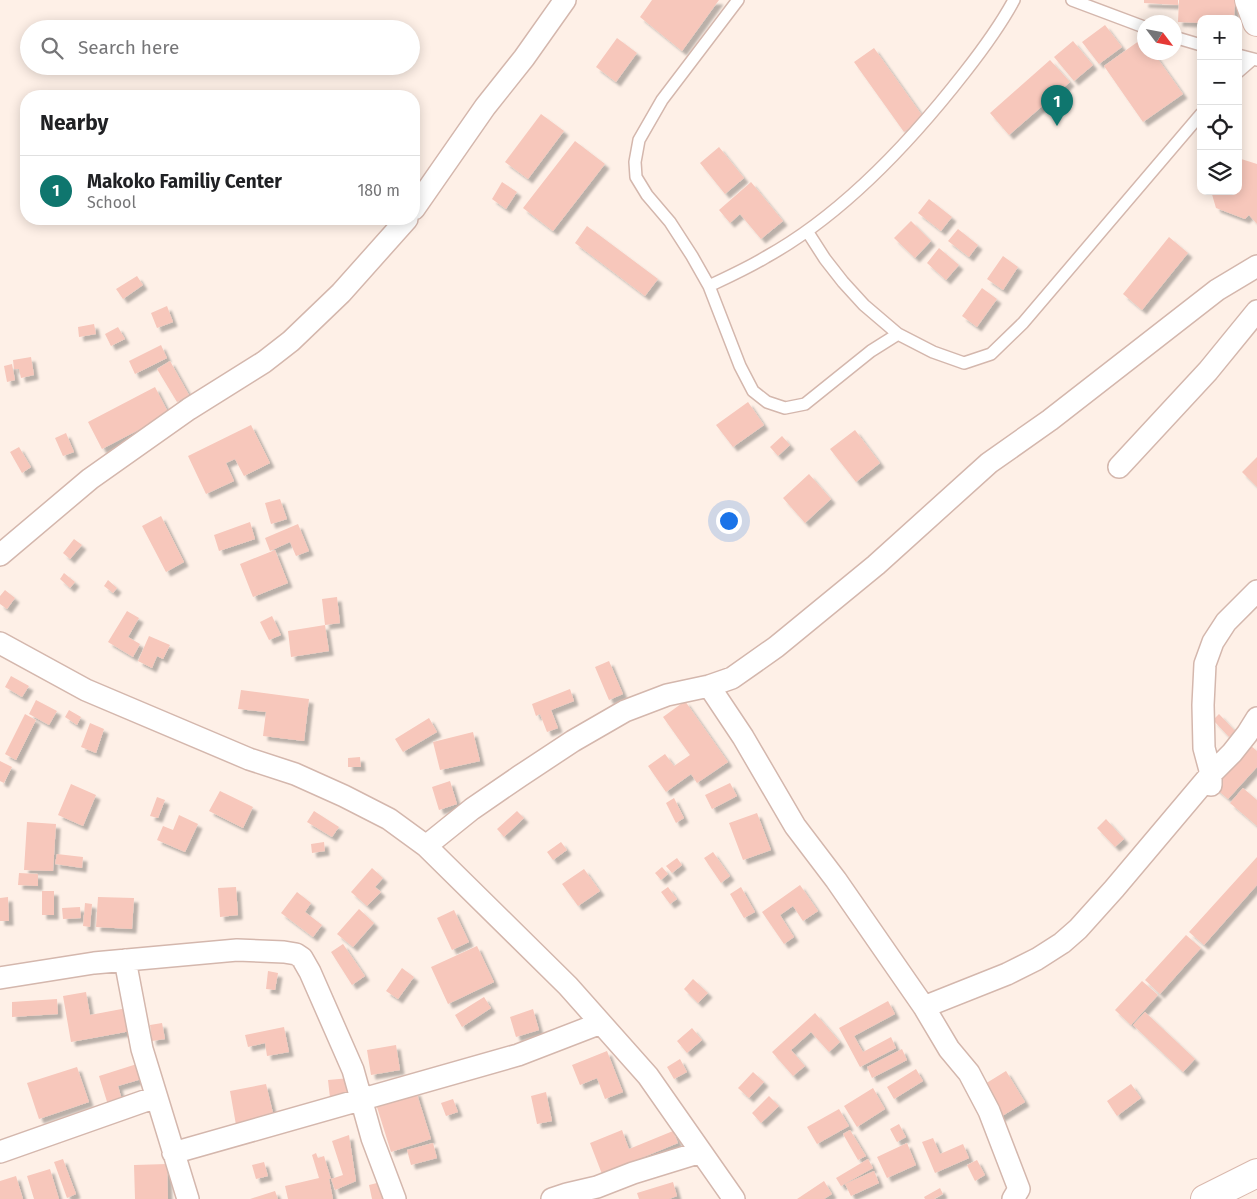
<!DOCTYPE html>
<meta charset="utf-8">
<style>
body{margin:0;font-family:"Fira Sans",sans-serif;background:#f6f6f6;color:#202124}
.controls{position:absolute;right:15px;top:15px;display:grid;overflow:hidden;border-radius:10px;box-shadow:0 2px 12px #0003}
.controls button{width:45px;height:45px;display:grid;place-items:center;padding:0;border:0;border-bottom:1px solid #e0e0e0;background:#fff;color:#202124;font:25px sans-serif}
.compass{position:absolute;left:1137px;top:15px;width:45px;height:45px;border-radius:50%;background:#fff;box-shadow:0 2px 12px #0003;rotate:122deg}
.you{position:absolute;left:728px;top:520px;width:18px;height:18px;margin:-12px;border:4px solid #fff;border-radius:50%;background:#1a73e8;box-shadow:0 0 0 8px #1a73e833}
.badge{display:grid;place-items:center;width:32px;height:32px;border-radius:50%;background:#0f766e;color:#fff;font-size:16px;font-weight:700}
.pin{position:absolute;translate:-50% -41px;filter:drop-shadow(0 1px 2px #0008)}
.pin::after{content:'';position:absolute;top:26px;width:18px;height:15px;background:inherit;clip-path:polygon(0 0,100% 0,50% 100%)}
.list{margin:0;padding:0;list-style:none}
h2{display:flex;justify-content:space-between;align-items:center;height:65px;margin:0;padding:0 20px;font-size:21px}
h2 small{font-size:16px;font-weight:400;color:#757577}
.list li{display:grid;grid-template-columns:32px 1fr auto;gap:15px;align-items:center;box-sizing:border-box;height:70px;padding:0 20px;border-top:1px solid #e0e0e0}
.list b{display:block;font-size:19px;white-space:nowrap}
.list p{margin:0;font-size:16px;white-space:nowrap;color:#757577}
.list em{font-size:16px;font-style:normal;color:#757577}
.icon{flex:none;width:28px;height:28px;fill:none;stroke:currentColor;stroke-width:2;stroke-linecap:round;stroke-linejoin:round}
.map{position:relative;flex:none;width:1257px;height:1199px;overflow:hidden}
.search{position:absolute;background:#fff;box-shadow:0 2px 12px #0003;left:20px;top:20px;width:400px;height:55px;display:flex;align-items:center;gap:12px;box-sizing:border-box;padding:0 18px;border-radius:28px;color:#757577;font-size:19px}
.panel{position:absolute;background:#fff;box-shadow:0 2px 12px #0003;left:20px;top:90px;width:400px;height:135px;border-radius:20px}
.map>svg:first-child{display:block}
.building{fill:#f7c7bb;filter:url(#shadow)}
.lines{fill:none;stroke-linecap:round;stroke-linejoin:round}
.lane-casing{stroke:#d4b7ad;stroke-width:14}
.street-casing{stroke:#d4b7ad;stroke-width:24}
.secondary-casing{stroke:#dab8ad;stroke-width:30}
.lane{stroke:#fff;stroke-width:11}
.street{stroke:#fff;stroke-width:21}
.secondary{stroke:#fff;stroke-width:28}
</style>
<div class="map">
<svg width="1257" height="1199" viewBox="0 0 1257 1199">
<defs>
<filter id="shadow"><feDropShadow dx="4.5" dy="4.5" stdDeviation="1" flood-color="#0004"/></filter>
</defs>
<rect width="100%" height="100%" fill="#fef0e7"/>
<!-- building -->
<path class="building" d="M652,0H719L682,51L640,17Z
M1144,0H1178V5L1144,3Z
M1179,0H1235L1234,19H1201V23L1178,22Z
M1105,25L1122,47L1099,64L1082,42Z
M617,38L637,53L616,82L596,67Z
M1143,38L1144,52H1153L1183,94L1143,122L1104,66Z
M1073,41L1093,65L1074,81L1054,57Z
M874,48L924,118L904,132L854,62Z
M1050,60L1070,82L1009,135L990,113Z
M541,114L564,131L528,179L505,162Z
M575,141L605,164L553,231L523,208Z
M719,147L744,178L725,194L700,163Z
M1238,158L1257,164V224L1249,215L1245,219L1216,208L1211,191H1238Z
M502,182L517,192L506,209L492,199Z
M751,182L783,221L761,239L740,214L730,223L719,210Z
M929,199L952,217L941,231L918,213Z
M911,221L931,241L915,258L894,238Z
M587,226L658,279L645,296L575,243Z
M958,229L978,245L969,257L948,241Z
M1169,237L1188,253L1142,310L1123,294Z
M939,248L959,265L946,280L927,263Z
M1003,256L1018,267L1003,290L987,279Z
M137,276L143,285L123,299L116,289Z
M982,288L997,299L977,327L962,316Z
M167,306L173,322L157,328L151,313Z
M94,324L96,334L79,337L78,327Z
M118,327L125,339L111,346L105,334Z
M161,345L167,358L135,374L129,361Z
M31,357L34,375L21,378L19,369H14L13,360Z
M170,361L189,395L177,402L157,369Z
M12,364L15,380L7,382L4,366Z
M155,387L169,414L102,449L88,422Z
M748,402L764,425L733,447L716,425Z
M251,425L270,463L244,476L235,459L226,463L234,481L206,494L188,456Z
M855,430L880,463L856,482L830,449Z
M66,433L74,452L63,456L55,438Z
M782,436L790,445L778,456L770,447Z
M19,447L31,467L22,473L10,452Z
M1257,457V487L1242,472Z
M809,474L831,499L805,523L783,498Z
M280,499L287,519L271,524L265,503Z
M161,516L184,562L166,572L142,526Z
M250,522L255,539L219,551L214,535Z
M298,524L309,551L296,556L290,542L270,551L265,538Z
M74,539L82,545L70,559L63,553Z
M275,550L288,583L253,597L240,564Z
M64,573L75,582L70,588L60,579Z
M108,580L117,588L113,593L104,586Z
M5,590L15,598L7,609L0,604V596Z
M337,597L340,623L325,625L322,599Z
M127,611L139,618L128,637L140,644L133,657L108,642Z
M272,616L281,635L269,640L260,622Z
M325,625L329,651L291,657L288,631Z
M149,636L170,645L163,659L157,656L152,668L138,661Z
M609,661L623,694L609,700L595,667Z
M11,676L29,686L22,697L5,687Z
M570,689L574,701L551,710L558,728L547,732L540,714L536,716L532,704Z
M241,690L309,699L304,741L263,736L266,712L238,709Z
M36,700L57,711L49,725L29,714Z
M685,701L728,762L697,783L691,774L666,792L648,766L665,754L674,766L690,755L663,717Z
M69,710L81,717L77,725L65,717Z
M25,714L36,720L16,760L5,754Z
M1219,714L1235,731L1229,737L1213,720Z
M429,718L437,732L403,752L395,739Z
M90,723L104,729L96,753L81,747Z
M473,732L480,761L440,770L433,742Z
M1250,745L1257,751V767L1228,799L1214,787Z
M360,757L361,767H348V758Z
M0,761L12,767L4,783L0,781Z
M450,781L457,804L439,810L432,787Z
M730,783L737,796L712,809L705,795Z
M71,784L96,795L83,826L58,815Z
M1243,788L1257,800V826L1230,803Z
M220,791L253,807L243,828L209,811Z
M157,797L165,800L158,818L150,816Z
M674,798L684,818L676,823L666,803Z
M314,811L339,827L332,837L307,822Z
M517,811L524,818L504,837L497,829Z
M757,813L771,850L743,860L729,823Z
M179,815L198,824L185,852L157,840L163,826L173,830Z
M1106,819L1124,839L1115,847L1097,828Z
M27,822L56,824L53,871L24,870Z
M324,842L325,851L312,853L311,844Z
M561,842L567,850L553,860L547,852Z
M713,852L730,876L721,883L704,858Z
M57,854L83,857L82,868L55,864Z
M1257,857V885L1204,945L1189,932Z
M677,858L682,865L672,873L666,866Z
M662,867L668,874L661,880L655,873Z
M372,868L383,878L375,887L381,892L367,906L351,892Z
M584,869L600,891L578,906L562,884Z
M19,873L38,874V886L18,885Z
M800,885L818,911L803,921L793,906L780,915L794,937L784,944L762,912Z
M236,887L238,915L220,917L218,888Z
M668,887L677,899L670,904L661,892Z
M741,887L755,912L744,918L730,894Z
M42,891H54V915H42Z
M297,892L311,903L305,912L322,925L313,937L281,913Z
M8,897L9,921H0V898Z
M98,897L134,898L132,929L96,927Z
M85,903L92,904L90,927L83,926Z
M80,907L81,918L63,919L62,908Z
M359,909L374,923L353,947L337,934Z
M454,910L469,942L452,950L437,918Z
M1186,935L1201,948L1160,994L1145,980Z
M343,944L365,976L352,985L331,952Z
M477,946L494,982L448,1004L431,967Z
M402,968L414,977L398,999L386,991Z
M268,971L278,973L275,990L266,989Z
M693,979L708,993L698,1003L684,989Z
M1142,981L1158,995L1131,1025L1115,1010Z
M86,992L90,1015L127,1008L131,1031L71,1042L63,996Z
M484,997L491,1008L462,1027L455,1015Z
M57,999L58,1014L12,1017V1002Z
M888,1001L895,1014L854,1036L863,1052L891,1037L896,1048L860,1067L839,1028Z
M533,1009L539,1030L516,1037L510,1017Z
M1145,1012L1195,1059L1183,1072L1133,1025Z
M815,1013L840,1042L829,1052L811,1032L791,1050L805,1066L793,1076L772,1052Z
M162,1023L165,1039L152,1041L150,1025Z
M284,1027L289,1052L267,1056L265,1043L248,1047L245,1035Z
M692,1028L702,1040L687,1053L677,1041Z
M396,1045L400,1070L371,1075L367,1050Z
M902,1049L907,1060L872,1078L867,1067Z
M607,1051L623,1092L605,1099L597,1078L580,1085L572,1065Z
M680,1059L687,1072L674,1079L667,1067Z
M140,1063L145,1078L118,1086L122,1100L108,1105L99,1076Z
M77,1067L89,1102L39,1119L27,1083Z
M916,1069L923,1081L894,1099L887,1087Z
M1006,1071L1025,1102L999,1118L980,1087Z
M753,1072L764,1082L749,1098L738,1088Z
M350,1078L352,1096L330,1098L328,1080Z
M266,1084L274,1117L236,1125L230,1091Z
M1131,1084L1141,1098L1117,1116L1107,1101Z
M873,1088L885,1109L857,1127L844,1106Z
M416,1091L431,1139L391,1152L376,1104Z
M546,1092L552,1121L537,1124L531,1096Z
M769,1096L779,1106L761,1123L752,1113Z
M453,1099L458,1112L446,1116L441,1103Z
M839,1109L849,1126L817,1144L807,1127Z
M899,1124L906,1137L897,1142L890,1129Z
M622,1130L629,1149L673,1131L678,1143L602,1174L590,1143Z
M850,1130L866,1156L858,1160L843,1134Z
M349,1135L356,1181L335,1190L331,1179L343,1175L332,1141Z
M933,1138L940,1154L963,1144L969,1158L935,1173L922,1142Z
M433,1143L437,1158L411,1165L407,1150Z
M907,1143L916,1165L887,1178L877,1157Z
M316,1153L318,1158L324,1156L331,1179H329L333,1199H288L285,1186L319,1178L312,1155Z
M63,1159L76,1194L67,1198L54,1162Z
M868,1159L873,1168L841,1186L836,1178Z
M977,1160L985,1175L975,1181L967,1165Z
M264,1162L268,1176L256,1179L252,1165Z
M167,1164L168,1199H135L134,1165Z
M50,1169L59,1199H34L27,1176Z
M874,1171L879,1183L851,1196L845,1184Z
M16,1176L23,1199H0V1181Z
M824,1181L832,1194L824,1199H797Z
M381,1182L385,1199H372L369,1185Z
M673,1182L677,1196L669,1199H639L637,1193Z
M940,1188L943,1194L934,1199H925L924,1197Z
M275,1191L278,1199H250Z"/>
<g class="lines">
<defs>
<path id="lane" d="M738,0L662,100L639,140L635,162L636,177L647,195L670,222L692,256L709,286L740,366L753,391L767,402L785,408L805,404L871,351L898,334
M1072,0L1144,27
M1174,37L1201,45
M1238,55L1257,60
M1238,72L1253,59
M807,231L825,259L843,282L864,305L898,334L933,352L964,363L991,354L1023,323L1201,114
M709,286C728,277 748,268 766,257C842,215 912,140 965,72C983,49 1000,26 1014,0"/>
<path id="street" d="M414,209L485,107L524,58L565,0
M1119,467L1208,371L1257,311
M0,555L90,479L189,409L264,362L291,341L341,293L407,219
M0,643L86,690L249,759L295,774L344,796L389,819L426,846L568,986L648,1076L734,1199
M709,686L743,737L795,826L836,880L924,1007L949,1049L969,1073L989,1111L1019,1189L1013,1199
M1211,785V774L1204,748L1203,705L1205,664L1213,642L1226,622L1257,591
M426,846L472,809L520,776L573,741L625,711L667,695L709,686L732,678L776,647L876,565L989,463L1050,420L1217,290L1257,266
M125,960L142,1049L188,1199
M0,978L94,963L237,950L284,952L296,954L302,958L310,972L353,1070L372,1138L395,1199
M924,1007L1007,974L1037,959L1062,943L1078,929L1114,889L1211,774L1232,753L1247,734L1257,718
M0,1152L156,1097
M173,1153L518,1055L601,1023
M552,1199L567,1194L597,1187L633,1173L701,1152"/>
<path id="secondary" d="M1249,0L1257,22
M1205,1199L1257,1173"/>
</defs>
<!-- lane casing -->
<use href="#lane" class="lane-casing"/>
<!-- street casing -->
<use href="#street" class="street-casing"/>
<!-- secondary casing -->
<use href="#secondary" class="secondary-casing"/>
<!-- lane -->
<use href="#lane" class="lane"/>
<!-- street -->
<use href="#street" class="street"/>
<!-- secondary -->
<use href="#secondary" class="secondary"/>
</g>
</svg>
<div class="controls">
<button>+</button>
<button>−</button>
<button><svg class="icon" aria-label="locate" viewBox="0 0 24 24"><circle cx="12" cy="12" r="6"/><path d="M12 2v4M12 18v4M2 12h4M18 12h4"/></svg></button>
<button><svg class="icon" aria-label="layers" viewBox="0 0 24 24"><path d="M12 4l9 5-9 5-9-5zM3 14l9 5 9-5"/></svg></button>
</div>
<svg class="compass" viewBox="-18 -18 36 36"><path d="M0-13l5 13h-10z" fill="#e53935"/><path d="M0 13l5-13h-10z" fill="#757577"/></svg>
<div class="you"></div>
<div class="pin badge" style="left:1057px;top:126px">1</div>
<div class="search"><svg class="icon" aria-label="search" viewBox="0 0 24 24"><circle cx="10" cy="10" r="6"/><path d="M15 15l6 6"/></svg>Search here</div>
<section class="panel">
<h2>Nearby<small></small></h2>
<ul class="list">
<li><span class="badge">1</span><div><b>Makoko Familiy Center</b><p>School</p></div><em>180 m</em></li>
</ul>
</section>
</div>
